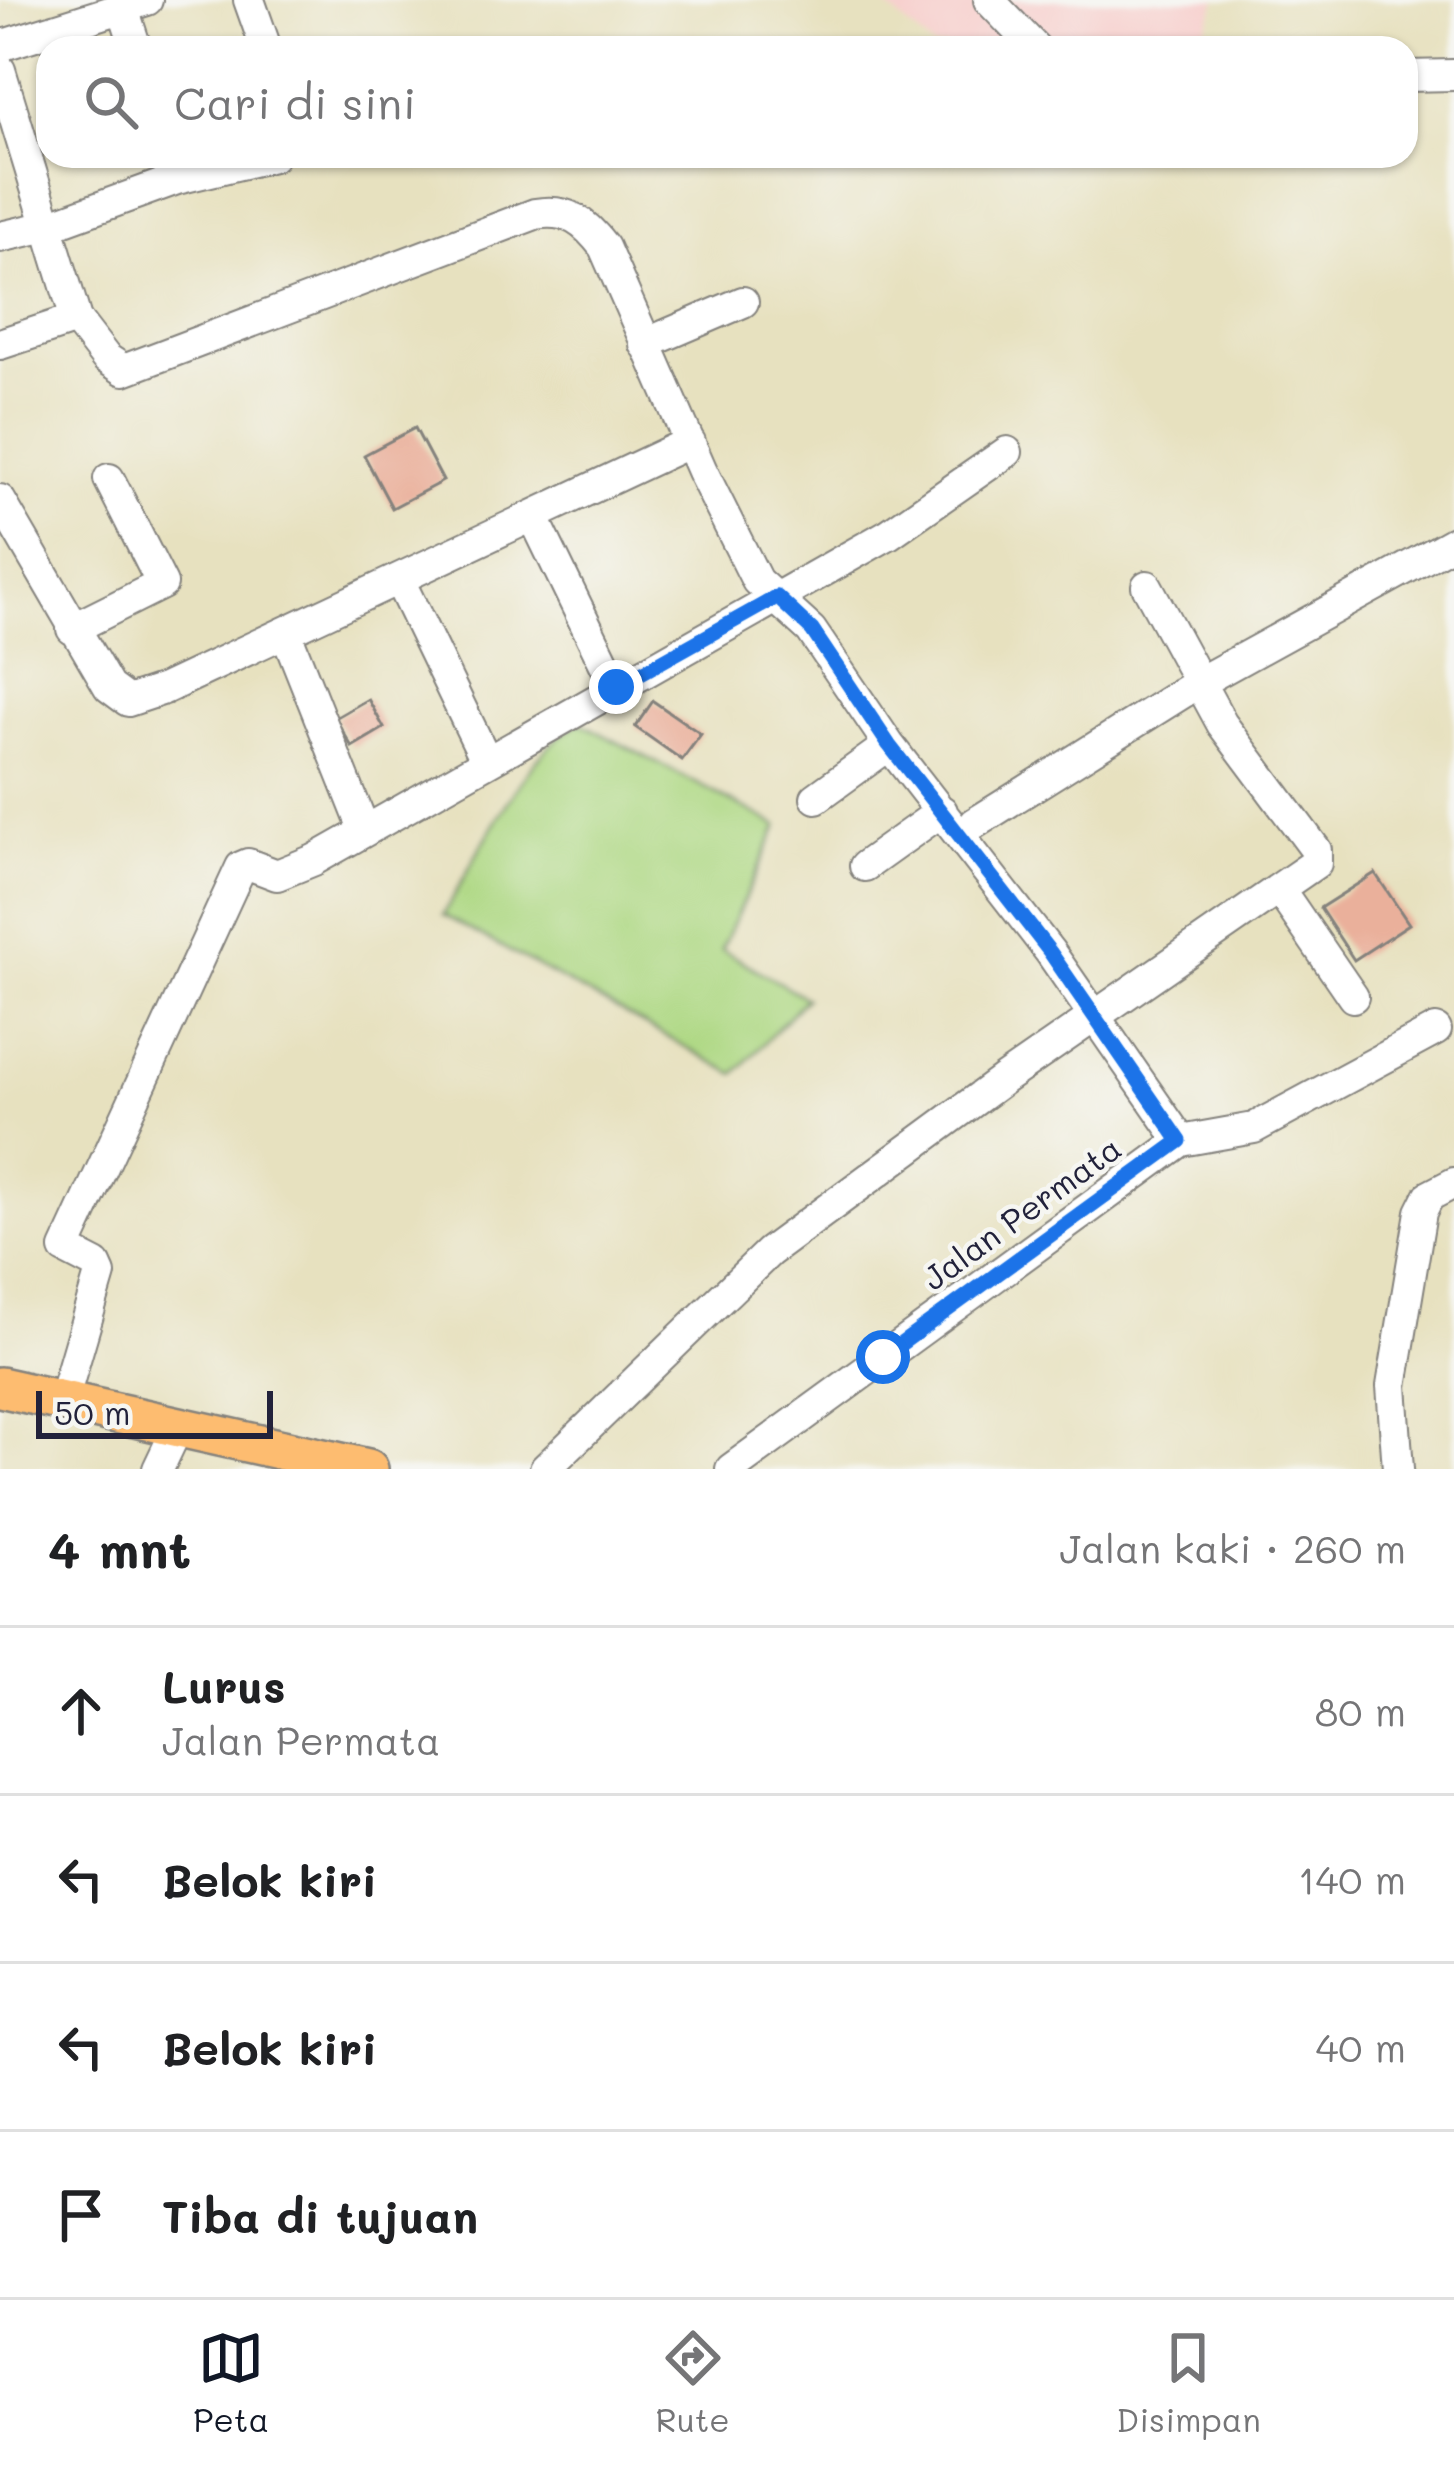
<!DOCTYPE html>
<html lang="id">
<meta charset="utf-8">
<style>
body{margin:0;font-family:Mali,sans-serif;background:#f2f2f2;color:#202124}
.scale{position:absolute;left:36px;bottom:30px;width:237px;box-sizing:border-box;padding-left:12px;border:6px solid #22223b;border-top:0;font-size:33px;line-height:42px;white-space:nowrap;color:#22223b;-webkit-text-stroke:9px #f6f6f2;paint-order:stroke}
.stop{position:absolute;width:36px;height:36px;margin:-27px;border:9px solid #1a73e8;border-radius:50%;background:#fff}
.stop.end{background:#1a73e8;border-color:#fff;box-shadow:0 3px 12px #0008}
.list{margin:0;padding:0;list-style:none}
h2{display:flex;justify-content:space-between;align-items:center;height:156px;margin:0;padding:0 48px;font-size:51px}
h2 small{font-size:39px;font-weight:400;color:#757577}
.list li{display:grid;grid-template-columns:78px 1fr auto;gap:36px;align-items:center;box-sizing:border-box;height:168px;padding:0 48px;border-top:3px solid #e0e0e0}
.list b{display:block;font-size:45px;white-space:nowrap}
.list p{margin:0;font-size:39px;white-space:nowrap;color:#757577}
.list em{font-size:39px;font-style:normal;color:#757577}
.icon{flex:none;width:66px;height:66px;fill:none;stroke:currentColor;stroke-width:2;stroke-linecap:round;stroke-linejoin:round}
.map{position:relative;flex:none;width:1454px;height:1469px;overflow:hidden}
.search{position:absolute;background:#fff;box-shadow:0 3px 9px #0004;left:36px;right:36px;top:36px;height:132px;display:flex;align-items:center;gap:30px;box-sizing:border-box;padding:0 42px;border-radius:36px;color:#757577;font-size:45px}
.sheet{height:828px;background:#fff}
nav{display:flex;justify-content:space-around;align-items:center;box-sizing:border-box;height:168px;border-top:3px solid #e0e0e0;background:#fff;font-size:33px;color:#757577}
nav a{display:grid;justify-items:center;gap:6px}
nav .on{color:#111827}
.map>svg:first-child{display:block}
.built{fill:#f7d0ce}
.green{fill:#aed883;stroke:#687d5f;stroke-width:3}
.building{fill:#eab09b}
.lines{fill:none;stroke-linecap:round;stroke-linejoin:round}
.minor-casing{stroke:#84827d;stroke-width:34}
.major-casing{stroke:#84827d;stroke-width:44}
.minor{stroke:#fff;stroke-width:30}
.major{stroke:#fdbc6f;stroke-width:39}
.route{stroke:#1a73e8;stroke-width:15}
.labels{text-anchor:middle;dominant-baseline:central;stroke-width:9;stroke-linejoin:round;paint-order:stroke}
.street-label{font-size:33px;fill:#22223b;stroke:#f6f6f2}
</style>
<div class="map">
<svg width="1454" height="1469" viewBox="0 0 1454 1469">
<rect width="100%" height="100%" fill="#f6f6f2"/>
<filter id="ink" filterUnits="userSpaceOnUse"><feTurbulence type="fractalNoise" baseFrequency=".00833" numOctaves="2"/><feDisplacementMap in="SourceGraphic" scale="24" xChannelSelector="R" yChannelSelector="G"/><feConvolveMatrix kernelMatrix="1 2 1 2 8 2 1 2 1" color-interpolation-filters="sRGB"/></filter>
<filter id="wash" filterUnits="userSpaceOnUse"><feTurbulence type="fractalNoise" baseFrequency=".004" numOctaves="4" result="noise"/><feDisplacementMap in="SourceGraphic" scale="48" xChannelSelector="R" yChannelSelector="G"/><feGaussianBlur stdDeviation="2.7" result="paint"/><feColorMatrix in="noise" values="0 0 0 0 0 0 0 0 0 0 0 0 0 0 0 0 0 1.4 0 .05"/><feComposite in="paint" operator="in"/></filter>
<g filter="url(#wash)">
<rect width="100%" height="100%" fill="#e7e1bf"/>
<!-- built -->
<path class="built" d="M879,0H1217L1207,26L1182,48H934Z"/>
<!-- green -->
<path class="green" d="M581,723L778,826L721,949L806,998L735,1074L443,915C471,868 532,739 581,723Z"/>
<g id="blocks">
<!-- building -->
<path class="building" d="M415,428L443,481L392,508L364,455Z
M368,699L384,728L352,747L335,718Z
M653,701L701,734L682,760L635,727Z
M1375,873L1409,924L1354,960L1320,908Z"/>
</g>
</g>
<g filter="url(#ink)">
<use href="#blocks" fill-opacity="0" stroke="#84827d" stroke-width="3"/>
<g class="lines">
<defs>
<path id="minor" d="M249,0L266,48
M989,0L1035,48
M123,8L136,48
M0,46L147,0
M0,70L76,319L106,358L124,370L535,214C568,208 585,222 604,247L702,471L757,581L811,630L889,745L1050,952L1181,1141
M1406,76L1454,75
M0,237L48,226L177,179L273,156
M0,344L76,319
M645,344L743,302
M0,500L109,687L128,701L164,689L690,442
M533,516L616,687
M399,580L487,762
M72,629L162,584L109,479
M286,633L364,829
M816,798L889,745
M975,823L1198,683L1454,542
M865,866L942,811
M1279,889L1353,997
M62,1404L100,1274L96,1265L65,1249L241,867L248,864L277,875L314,860L889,534L1007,452
M158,1469L177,1429
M545,1469L769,1252L1004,1079L1316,863V850L1222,724L1147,586
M731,1469L1181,1141L1254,1128L1436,1030
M1398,1469L1392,1386L1421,1212L1429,1196L1454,1183"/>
<path id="major" d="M0,1387L368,1469"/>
</defs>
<!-- minor casing -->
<use href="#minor" class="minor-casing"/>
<!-- major casing -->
<use href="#major" class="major-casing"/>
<!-- minor -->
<use href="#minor" class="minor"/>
<!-- major -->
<use href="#major" class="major"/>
</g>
</g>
<g class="lines" filter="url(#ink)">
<!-- route -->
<path class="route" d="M616,687L777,597L812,630L889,745L1050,952L1180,1141L883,1357"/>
</g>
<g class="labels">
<!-- street labels -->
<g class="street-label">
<text transform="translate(1021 1212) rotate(-36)">Jalan Permata</text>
</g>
</g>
</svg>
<div class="scale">50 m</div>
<div class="stop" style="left:883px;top:1357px"></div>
<div class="stop end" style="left:616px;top:687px"></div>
<div class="search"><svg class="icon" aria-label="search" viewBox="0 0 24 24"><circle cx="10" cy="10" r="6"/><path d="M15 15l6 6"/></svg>Cari di sini</div>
</div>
<section class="sheet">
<h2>4 mnt<small>Jalan kaki · 260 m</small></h2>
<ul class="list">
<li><svg class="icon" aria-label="ahead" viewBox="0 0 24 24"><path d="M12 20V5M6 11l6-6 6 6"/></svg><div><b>Lurus</b><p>Jalan Permata</p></div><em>80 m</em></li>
<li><svg class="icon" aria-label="left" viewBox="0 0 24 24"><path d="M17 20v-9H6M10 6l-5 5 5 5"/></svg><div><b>Belok kiri</b></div><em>140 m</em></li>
<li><svg class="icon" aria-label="left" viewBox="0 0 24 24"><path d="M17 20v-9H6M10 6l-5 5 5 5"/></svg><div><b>Belok kiri</b></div><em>40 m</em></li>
<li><svg class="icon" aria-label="arrive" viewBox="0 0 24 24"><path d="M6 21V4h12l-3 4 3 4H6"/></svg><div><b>Tiba di tujuan</b></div></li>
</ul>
</section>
<nav>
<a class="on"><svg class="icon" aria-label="map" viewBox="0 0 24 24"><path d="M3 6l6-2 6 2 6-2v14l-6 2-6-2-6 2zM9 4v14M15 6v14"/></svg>Peta</a>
<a><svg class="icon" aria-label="directions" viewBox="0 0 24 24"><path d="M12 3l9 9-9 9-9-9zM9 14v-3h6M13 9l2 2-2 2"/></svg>Rute</a>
<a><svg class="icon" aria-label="saved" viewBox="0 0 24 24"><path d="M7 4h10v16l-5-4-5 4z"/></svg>Disimpan</a>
</nav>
